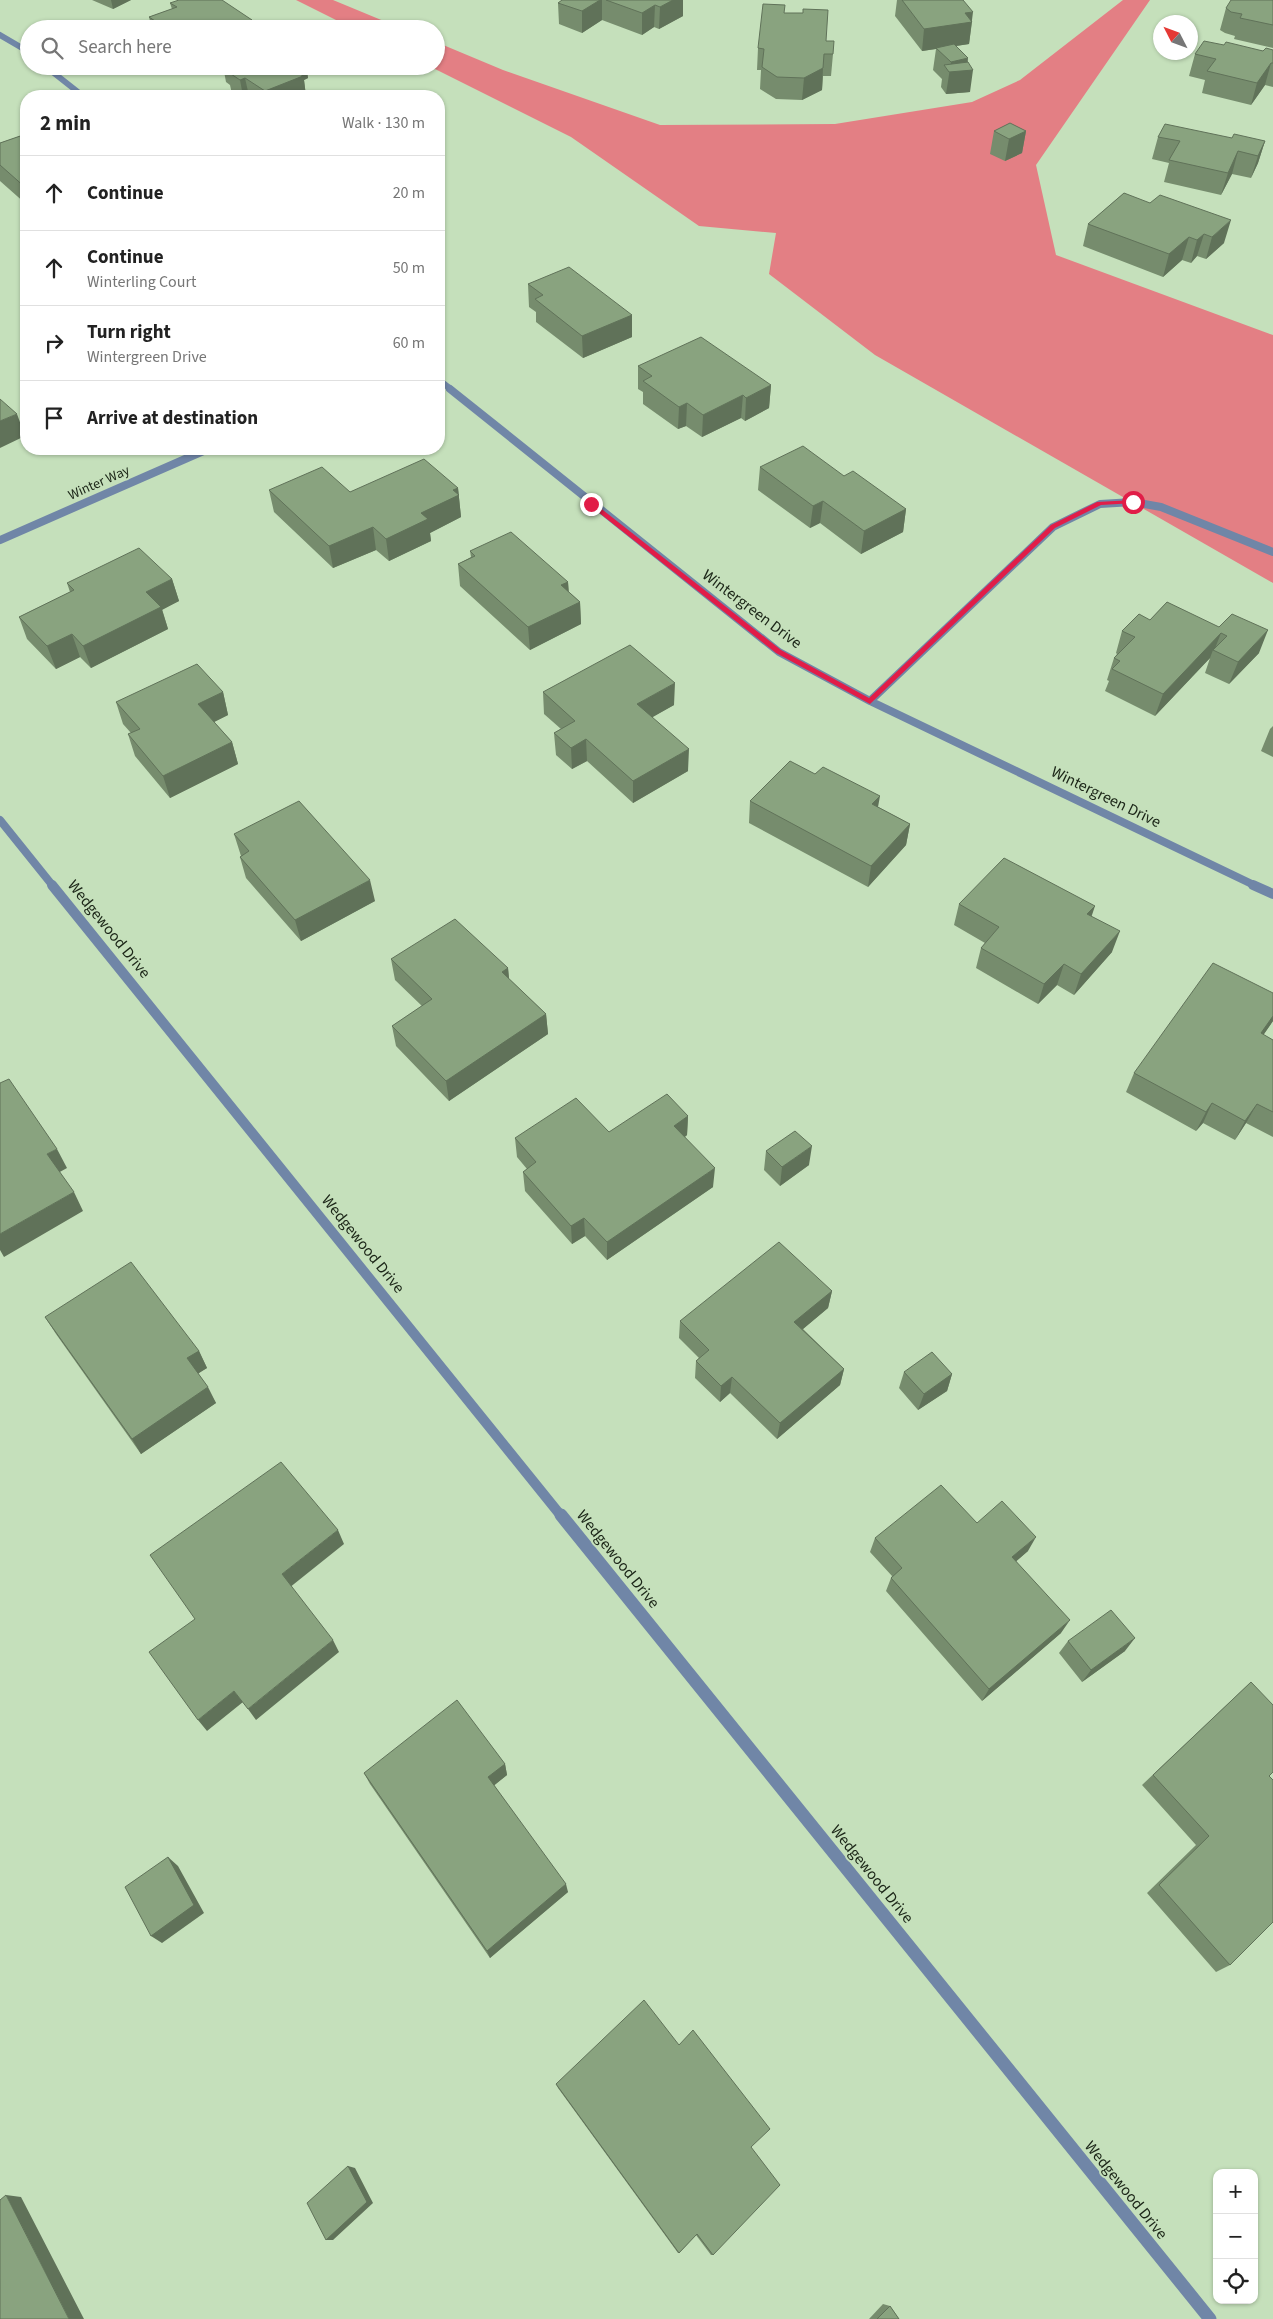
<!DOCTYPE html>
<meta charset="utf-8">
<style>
body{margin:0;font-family:"Source Sans 3",sans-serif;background:#f6f6f6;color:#222}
.controls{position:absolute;right:15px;bottom:15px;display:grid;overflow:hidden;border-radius:10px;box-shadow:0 1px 4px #0004}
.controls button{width:45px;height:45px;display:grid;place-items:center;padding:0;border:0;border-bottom:1px solid #e0e0e0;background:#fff;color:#222;font:25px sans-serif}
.compass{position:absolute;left:1153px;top:15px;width:45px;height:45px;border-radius:50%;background:#fff;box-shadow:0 1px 4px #0004;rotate:312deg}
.stop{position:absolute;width:15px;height:15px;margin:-11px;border:4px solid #e11d48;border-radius:50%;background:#fff}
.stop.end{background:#e11d48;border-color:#fff;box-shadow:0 1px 5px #0008}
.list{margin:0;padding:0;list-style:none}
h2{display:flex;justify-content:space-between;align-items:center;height:65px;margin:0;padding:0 20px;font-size:21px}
h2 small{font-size:16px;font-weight:400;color:#767676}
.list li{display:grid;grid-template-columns:32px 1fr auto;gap:15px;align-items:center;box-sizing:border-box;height:75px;padding:0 20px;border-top:1px solid #e0e0e0}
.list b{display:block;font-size:19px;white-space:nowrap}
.list p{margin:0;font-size:16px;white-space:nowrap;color:#767676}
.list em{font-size:16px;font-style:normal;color:#767676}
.icon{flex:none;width:28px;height:28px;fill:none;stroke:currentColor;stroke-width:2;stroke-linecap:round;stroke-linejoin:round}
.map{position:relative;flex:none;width:1273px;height:2319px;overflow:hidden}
.search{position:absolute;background:#fff;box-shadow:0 1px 4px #0004;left:20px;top:20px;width:425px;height:55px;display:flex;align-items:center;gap:12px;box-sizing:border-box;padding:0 18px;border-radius:28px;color:#767676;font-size:19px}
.panel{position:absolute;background:#fff;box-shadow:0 1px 4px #0004;left:20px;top:90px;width:425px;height:365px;border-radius:20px}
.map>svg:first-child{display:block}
.forest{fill:#e37f84}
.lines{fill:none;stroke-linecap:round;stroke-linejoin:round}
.street-far3{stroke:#7086a7;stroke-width:6}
.street-far2{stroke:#7086a7;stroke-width:8}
.street-far1{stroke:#7086a7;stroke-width:10}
.street{stroke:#7086a7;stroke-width:13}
.wall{fill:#768c6d}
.shaded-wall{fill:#607259}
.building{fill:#89a37f;stroke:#607259}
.route{fill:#e11d48}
.labels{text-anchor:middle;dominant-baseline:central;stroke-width:4;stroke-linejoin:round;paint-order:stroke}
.far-street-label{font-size:14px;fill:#1b2517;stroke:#c5e0bb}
.street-label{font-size:16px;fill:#1b2517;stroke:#c5e0bb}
</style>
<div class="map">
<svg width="1273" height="2319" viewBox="0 0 1273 2319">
<rect width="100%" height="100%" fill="#c5e0bb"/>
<!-- forest -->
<path class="forest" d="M296,0H333L403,29H354Z
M1123,0H1150L1036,165L1056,255L1273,335V583L875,355L769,274L776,233L699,226L571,137L429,66H436V42L503,70L660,125L835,124L972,102L1020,80Z"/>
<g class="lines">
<!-- street-far3 -->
<path class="street-far3" d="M0,35L29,52
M45,66L83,96
M439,380L452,390"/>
<!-- street-far2 -->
<path class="street-far2" d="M450,389L779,652L870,701L1256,886
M0,540L208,449
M870,701L1053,527L1100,504L1133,502L1161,507L1273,552
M0,820L53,886"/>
<!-- street-far1 -->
<path class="street-far1" d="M52,885L562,1517
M1253,885L1273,894"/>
<!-- street -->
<path class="street" d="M561,1515L1210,2319"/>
</g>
<!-- wall -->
<path class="wall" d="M92,0H131L113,9Z
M562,0H683V16L659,29L654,27L642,35L602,20L582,33L559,24L558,3Z
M897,0H963L972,22L969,44L956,46L968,62L970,92L946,94L941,87L942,79L933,70L936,49L922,51L895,16Z
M1273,0V48L1234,39L1235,36L1225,33L1220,30L1226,8Z
M170,3L254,29H152L149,17L172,9Z
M785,13L826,41L833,54L831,76H823L822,90L802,100L776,99L760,89L761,70H757L758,48Z
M1224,45L1263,51L1273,50V87L1265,85L1251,105L1202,93L1205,80L1189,76L1195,54Z
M223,66H306L308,78L304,80L306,96H235L232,94L230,85L226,82Z
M994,131H1026L1022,153L1005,161L990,154Z
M26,134V204L0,181V143Z
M1158,137L1232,138L1265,141L1258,163L1251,178L1232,174L1221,195L1164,182L1169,163L1152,159Z
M1124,193L1224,243L1206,259L1197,256L1191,263L1182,260L1163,277L1083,246L1088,224Z
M528,284L632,315V337L583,358L536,322V312L529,307Z
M638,366L771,385L769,408L745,421L741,418L702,437L686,426L678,429L643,404V392L638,389Z
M760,467L844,476L906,509L903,532L861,554L820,523L810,528L758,490Z
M458,488L461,517L430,533L431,541L389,561L376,550L333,568L274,512L269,490L350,492Z
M470,551L568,582L569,592L580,602L581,624L530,650L460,586L458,564L471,557Z
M172,579L179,601L162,609L168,629L91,668L80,657L56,669L27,639L19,617L70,592L67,583Z
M1167,602L1259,653L1229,684L1205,673L1210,658L1155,716L1105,691L1109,681L1107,680L1114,658L1117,654L1116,653L1122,631L1150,620Z
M223,692L228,715L214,722L232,742L238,764L170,798L135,756L128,734L131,733L123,724L116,702Z
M543,692L674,705L652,717L688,771L633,803L587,761L572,769L556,755L554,733L561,729L544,714Z
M1273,726V757L1261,751L1270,729Z
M750,801L878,807L910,824L906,845L868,887L749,823Z
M234,834L375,901L301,941L246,878L240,857L241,856Z
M959,904L1091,916L1112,952L1074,995L1057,985L1038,1004L976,968L981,948L985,943L954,925Z
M391,959L508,968L509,979L546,1014L548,1034L449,1101L396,1046L392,1026L422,1006L395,980Z
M1273,993V1021L1263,1035L1273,1040V1137L1246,1123L1235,1140L1203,1123L1196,1131L1126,1092L1134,1073Z
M688,1116L687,1135L685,1137L713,1187L607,1260L585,1236L572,1244L525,1191L523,1172L527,1169L517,1157L515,1138L609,1132Z
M766,1151L809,1165L780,1186L764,1170Z
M832,1291L828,1308L803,1329L844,1369L840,1385L777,1439L730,1393L720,1402L695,1378L696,1361L699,1358L679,1338L680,1321Z
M45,1317L199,1351L207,1368L198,1373L216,1403L141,1454L56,1334Z
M904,1372L952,1374L947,1391L918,1410L899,1388Z
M977,1523L1028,1551L1016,1561L1061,1633L982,1701L886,1591L891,1578L892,1576L870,1552L875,1538Z
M1068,1641L1125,1651L1082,1682L1059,1653Z
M1251,1682L1269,1776L1230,1965L1216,1972L1147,1893L1196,1845L1142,1785Z
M505,1764L507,1775L494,1785L568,1892L490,1958L370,1784L364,1773Z
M556,2084L751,2147L713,2255H711L696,2235L679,2253H678L558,2088Z
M883,2304L890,2306L899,2319H869Z"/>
<!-- shaded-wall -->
<path class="shaded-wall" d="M111,0H131L113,9Z
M600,0H602V20L582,33V11Z
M673,0H683V16L659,29L660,7Z
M655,5L654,27L642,35V13Z
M973,12L969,44L922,51L924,29L965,13Z
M252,20L254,29H226Z
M968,58L967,70H973L970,92L946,94L951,62Z
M1271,63L1265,85L1251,105L1257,83Z
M285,66H306L308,78L304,80L306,96H266L265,91Z
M823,68L822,90L802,100L804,78Z
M245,78L249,96H243L240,80Z
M1026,131L1022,153L1005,161L1009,139Z
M1265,141L1258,163L1251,178L1258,156Z
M1238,151L1232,174L1221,195L1228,173Z
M1231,220L1224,243L1206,259L1212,237Z
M1204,234L1197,256L1191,263L1197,240Z
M1189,237L1182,260L1163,277L1169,254Z
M632,315V337L583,358L582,336Z
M771,385L769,408L745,421L746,398Z
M743,395L741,418L702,437L703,415Z
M687,403L686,426L678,429L679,407Z
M17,414L25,436L0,448V421Z
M458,488L461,517L430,533L431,541L389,561L386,539L453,490Z
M823,501L820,523L810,528L813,506Z
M906,509L903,532L861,554L864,531Z
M373,527L376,550L333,568L329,546Z
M172,579L179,601L162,610L168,629L91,668L83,646L146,592Z
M568,582L569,604L561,585Z
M580,602L581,624L530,650L528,627Z
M1268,630L1259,653L1229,684L1238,662Z
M1221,633L1214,651L1213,650L1210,658L1155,716L1163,694Z
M72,634L80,657L56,669L47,646Z
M675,683L674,705L637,726V704Z
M223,692L228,715L204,727L198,704Z
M586,739L587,761L572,769L571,748Z
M232,742L238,764L170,798L163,776Z
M689,749L688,771L633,803V781Z
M880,796L876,818L872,804Z
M910,824L906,845L868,887L871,866Z
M370,880L375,901L301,941L295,920Z
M1095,906L1088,927L1087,914Z
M1120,931L1112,952L1074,995L1081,974Z
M1064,964L1057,985L1038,1004L1044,984Z
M508,968L510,989L502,972Z
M546,1014L548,1034L449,1101L446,1081Z
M1273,1016V1021L1251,1053L1261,1033Z
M1212,1103L1203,1123L1196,1131L1206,1112Z
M1257,1104L1246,1123L1235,1140L1245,1121Z
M688,1116L687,1135L673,1145L674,1126Z
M812,1146L809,1165L780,1186L782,1167Z
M57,1149L67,1168L58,1173L47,1154Z
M715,1168L713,1187L607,1260V1242Z
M74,1192L83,1211L4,1257L0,1250V1234Z
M584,1218L585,1236L572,1244L571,1226Z
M832,1291L828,1308L791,1339L794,1322Z
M199,1351L207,1368L196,1375L187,1358Z
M844,1369L840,1385L777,1439L780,1423Z
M952,1374L947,1391L918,1410L924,1394Z
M732,1377L730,1393L720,1402L721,1386Z
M208,1387L216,1403L141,1454L132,1439Z
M338,1530L344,1544L289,1588L282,1574Z
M1036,1537L1028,1551L1005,1571L1012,1557Z
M1070,1620L1061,1633L982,1701L989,1689Z
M1135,1638L1125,1651L1082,1682L1091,1670Z
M333,1640L339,1652L256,1720L248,1709Z
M234,1691L243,1702L207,1731L198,1720Z
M505,1764L507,1775L491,1788L488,1777Z
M168,1857L178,1866L204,1913L162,1943L151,1936Z
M566,1884L568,1892L490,1958L487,1951Z
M348,2166L355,2168L373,2203L333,2240H326Z
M6,2195L21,2197L84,2319H69Z"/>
<!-- building -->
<path class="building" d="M179,0H222L252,20L226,29H167L149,17L177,7L170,3Z
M562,0H600L582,11L558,3Z
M606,0H673L660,7L655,5L642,13Z
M902,0H963L973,12L965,13L972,22L924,29Z
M1231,0H1273V25L1240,18L1242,14L1231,12L1226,8Z
M763,4L785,5L784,13H803V9L828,10L826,41H834L833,54H824L823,68L804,78L777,77L762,67L764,49L758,48Z
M1204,41L1224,45L1226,42L1263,51L1266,48L1273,50V63H1271L1257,83L1207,71L1216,59L1195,54Z
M954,44L968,58L951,62L936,48Z
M968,62L973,70L949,72L944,65Z
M231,66H288L303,76L265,91L245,78L240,80L228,72L235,69Z
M1010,123L1026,131L1009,139L994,131Z
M1165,124L1232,138L1234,134L1265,141L1258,156L1238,151L1228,173L1169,160L1180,141L1158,137Z
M26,134V188L0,165V143Z
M1124,193L1150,203L1160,195L1231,220L1212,237L1204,234L1197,240L1189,237L1169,254L1088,224Z
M569,267L632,315L582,336L535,299L543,295L528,284Z
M701,337L771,385L746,398L743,395L703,415L687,403L679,407L643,381L652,376L638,366Z
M0,399L17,414L0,421Z
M803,446L844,476L853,471L906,509L864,531L823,501L813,506L760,467Z
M424,459L458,488L453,490L459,495L421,513L428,519L386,539L373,527L329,546L269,490L322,467L350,492Z
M511,532L568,582L561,585L580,602L528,627L458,564L475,556L470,551Z
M139,548L172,579L146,592L161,607L83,646L72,634L47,646L19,617L74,590L67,583Z
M1167,602L1219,627L1232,614L1268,630L1238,662L1213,650L1227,636L1221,633L1163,694L1112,669L1120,661L1114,658L1135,637L1122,631L1139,614L1150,620Z
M630,645L675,683L637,704L689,749L633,781L586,739L571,748L554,733L575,721L543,692Z
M197,664L223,692L198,704L232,742L163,776L128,734L140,729L116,702Z
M790,761L815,774L823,767L880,796L872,804L910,824L871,866L750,801Z
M299,801L370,880L295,920L240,857L249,851L234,834Z
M1004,858L1095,906L1087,914L1120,931L1081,974L1064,964L1044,984L981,948L999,927L959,904Z
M455,919L508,968L502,972L546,1014L446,1081L392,1026L432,999L391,959Z
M1213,963L1273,993V1016L1261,1033L1273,1040V1112L1257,1104L1245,1121L1212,1103L1206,1112L1134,1073Z
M9,1079L57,1149L47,1154L74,1192L0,1234V1083Z
M667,1094L688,1116L674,1126L715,1168L607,1242L584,1218L571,1226L523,1172L536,1162L515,1138L576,1098L609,1132Z
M795,1131L812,1146L782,1167L766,1151Z
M779,1242L832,1291L794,1322L844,1369L780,1423L732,1377L721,1386L696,1361L709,1350L680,1321Z
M131,1262L199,1351L187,1358L208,1387L132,1439L45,1317Z
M932,1352L952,1374L924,1394L904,1372Z
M281,1462L338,1530L282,1574L333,1640L248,1709L234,1691L198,1720L149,1652L195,1619L150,1555Z
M941,1485L977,1523L1002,1501L1036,1537L1012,1557L1070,1620L989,1689L891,1578L902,1568L875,1538Z
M1111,1610L1135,1638L1091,1670L1068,1641Z
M1251,1682L1273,1705V1772L1269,1776L1273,1780V1922L1230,1965L1159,1885L1209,1836L1153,1775Z
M457,1700L505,1764L488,1777L566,1884L487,1951L364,1773Z
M168,1857L194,1905L151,1936L125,1887Z
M644,2000L679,2045L693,2030L770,2129L751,2147L780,2185L713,2255L697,2234L679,2253L556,2084Z
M348,2166L367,2202L326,2240L307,2203Z
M6,2195L69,2319H0V2200Z
M890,2306L899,2319H877Z"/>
<!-- route -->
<path class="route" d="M1133,500L1135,503L1101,505L1055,528L870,704L776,653L588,504L594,503L781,650L869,698L1051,525L1097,502Z"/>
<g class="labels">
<!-- far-street labels -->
<g class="far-street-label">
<text transform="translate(99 483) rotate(-24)">Winter Way</text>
</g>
<!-- street labels -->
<g class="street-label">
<text transform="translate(752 609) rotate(37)">Wintergreen Drive</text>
<text transform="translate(1106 797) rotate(26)">Wintergreen Drive</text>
<text transform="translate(109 929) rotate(51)">Wedgewood Drive</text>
<text transform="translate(363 1244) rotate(51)">Wedgewood Drive</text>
<text transform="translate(618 1559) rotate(51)">Wedgewood Drive</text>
<text transform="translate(872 1874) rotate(51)">Wedgewood Drive</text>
<text transform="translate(1126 2190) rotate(51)">Wedgewood Drive</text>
</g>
</g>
</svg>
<div class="controls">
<button>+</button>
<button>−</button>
<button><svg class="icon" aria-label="locate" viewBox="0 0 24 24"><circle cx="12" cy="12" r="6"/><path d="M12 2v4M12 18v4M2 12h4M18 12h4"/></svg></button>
</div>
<svg class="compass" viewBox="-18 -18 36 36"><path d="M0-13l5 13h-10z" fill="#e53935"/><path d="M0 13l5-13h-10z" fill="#767676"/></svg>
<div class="stop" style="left:1133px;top:502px"></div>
<div class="stop end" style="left:591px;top:504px"></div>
<div class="search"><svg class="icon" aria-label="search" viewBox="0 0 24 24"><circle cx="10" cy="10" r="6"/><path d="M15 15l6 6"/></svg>Search here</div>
<section class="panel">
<h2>2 min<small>Walk · 130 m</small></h2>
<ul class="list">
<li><svg class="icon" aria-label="ahead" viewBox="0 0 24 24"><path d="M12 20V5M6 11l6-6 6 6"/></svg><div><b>Continue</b></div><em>20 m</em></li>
<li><svg class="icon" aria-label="ahead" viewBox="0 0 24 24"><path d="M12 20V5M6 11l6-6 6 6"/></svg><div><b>Continue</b><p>Winterling Court</p></div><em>50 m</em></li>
<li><svg class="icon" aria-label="right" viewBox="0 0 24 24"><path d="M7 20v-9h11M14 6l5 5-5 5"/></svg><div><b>Turn right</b><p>Wintergreen Drive</p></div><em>60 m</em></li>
<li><svg class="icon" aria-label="arrive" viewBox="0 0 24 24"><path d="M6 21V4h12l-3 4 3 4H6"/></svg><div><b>Arrive at destination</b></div></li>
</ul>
</section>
</div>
